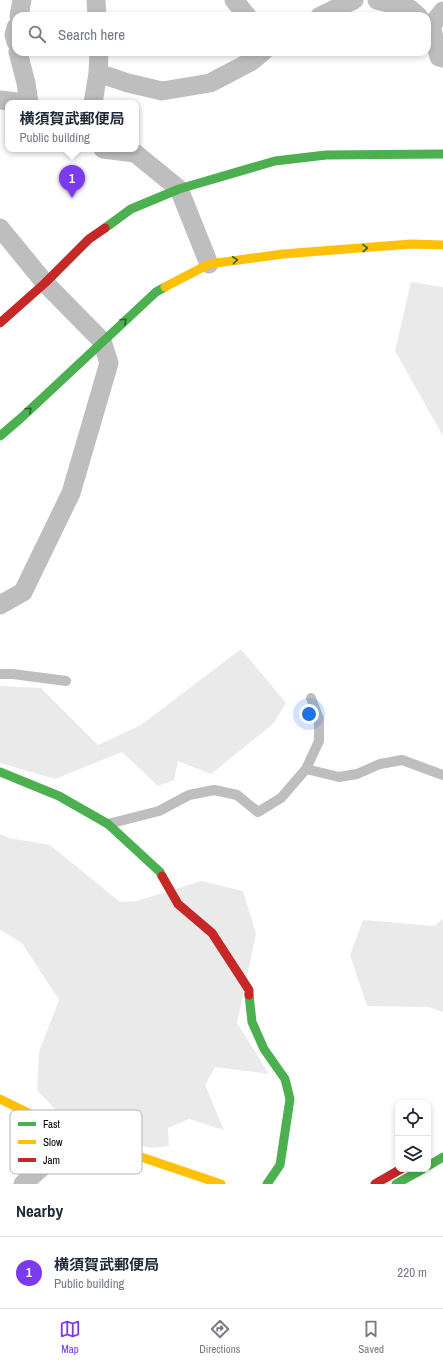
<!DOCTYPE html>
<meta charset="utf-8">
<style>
body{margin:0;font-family:"Archivo Narrow","Noto Sans JP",sans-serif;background:#f2f2f3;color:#1f2937}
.controls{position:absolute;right:12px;bottom:12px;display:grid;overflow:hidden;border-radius:8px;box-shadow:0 2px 6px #0003}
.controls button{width:36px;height:36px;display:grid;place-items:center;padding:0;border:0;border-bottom:1px solid #e0e1e3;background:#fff;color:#1f2937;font:20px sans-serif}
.you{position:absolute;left:309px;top:714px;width:14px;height:14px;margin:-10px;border:3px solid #fff;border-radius:50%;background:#1a73e8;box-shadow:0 0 0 6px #1a73e833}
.badge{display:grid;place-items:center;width:26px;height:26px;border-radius:50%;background:#7c3aed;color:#fff;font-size:13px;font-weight:700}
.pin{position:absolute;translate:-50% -33px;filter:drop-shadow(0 1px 2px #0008)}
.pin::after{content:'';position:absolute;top:21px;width:14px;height:12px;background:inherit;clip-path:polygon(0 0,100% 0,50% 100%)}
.popup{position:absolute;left:5px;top:100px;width:134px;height:52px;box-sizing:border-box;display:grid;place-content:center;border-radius:8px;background:#fff;filter:drop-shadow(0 1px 3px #0005);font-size:13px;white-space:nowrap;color:#747a83}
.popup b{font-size:15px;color:#1f2937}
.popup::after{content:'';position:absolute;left:50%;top:100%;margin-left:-8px;border:8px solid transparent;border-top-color:#fff}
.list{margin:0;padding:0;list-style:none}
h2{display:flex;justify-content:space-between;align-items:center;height:52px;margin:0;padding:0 16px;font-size:17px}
h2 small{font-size:13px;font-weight:400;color:#747a83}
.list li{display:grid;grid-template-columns:26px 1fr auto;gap:12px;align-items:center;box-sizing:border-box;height:72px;padding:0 16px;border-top:1px solid #e0e1e3}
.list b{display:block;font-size:15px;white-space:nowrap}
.list p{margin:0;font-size:13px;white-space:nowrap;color:#747a83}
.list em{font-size:13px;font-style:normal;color:#747a83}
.icon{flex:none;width:22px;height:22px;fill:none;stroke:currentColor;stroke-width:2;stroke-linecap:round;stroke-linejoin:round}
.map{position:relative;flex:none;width:443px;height:1184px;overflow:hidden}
.search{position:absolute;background:#fff;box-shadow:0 2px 6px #0003;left:12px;right:12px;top:12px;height:44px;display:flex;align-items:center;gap:10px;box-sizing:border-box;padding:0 14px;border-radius:12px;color:#747a83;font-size:15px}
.sheet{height:124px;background:#fff}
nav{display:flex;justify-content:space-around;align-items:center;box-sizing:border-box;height:56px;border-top:1px solid #e0e1e3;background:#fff;font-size:11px;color:#747a83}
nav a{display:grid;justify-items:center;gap:2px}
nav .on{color:#7c3aed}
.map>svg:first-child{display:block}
.green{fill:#eaeaea}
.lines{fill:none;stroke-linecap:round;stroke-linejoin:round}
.lane{stroke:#bebebe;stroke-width:10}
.street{stroke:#bebebe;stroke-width:19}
.fast{stroke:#4caf50;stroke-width:9}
.slow{stroke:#ffc107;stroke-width:9}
.jam{stroke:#c62828;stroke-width:9}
.oneway{stroke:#2a602c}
.key{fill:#fff;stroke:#b2b2b2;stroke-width:1}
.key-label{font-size:11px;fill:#000}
</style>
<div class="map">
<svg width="443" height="1184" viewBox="0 0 443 1184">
<rect width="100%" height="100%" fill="#fff"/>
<!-- green -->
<path class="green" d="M411,282L443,287V436L395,351Z
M241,649L286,703L273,724L211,774L178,761L174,780L158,786L122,752L55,779L0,763V686L41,688L98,745L141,725Z
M0,834L9,838L50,845L120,902L137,901L201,881L243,891L256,934L237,1023L269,1074L215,1067L205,1085L224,1130L189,1119L168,1128L169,1146L150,1148L67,1122L37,1090L39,1052L59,1000L22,943L0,930Z
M443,919V1012L429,1007L367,1006L350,955L363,920L434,926Z"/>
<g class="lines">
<!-- lane -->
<path class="lane" d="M0,674H13L66,681
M306,769L339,777L357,774L380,764L402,760L443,775
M108,824L159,811L189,795L214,790L237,795L258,812L281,798L306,769L319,741V719L311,698"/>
<!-- street -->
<path class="street" d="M96,0L97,16
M234,0L247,16
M377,0L410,9L418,16
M19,16L22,0
M320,16L354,0
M427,23L431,26L439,57L443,58
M431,26L443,11
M16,27L14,35L16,42
M18,52L26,83L29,103
M98,73L128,83L162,91L210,83L252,61L263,52
M0,100L26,103
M93,103L98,73L99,52
M103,149L135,153L179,189L209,264
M0,228L45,283L102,341L109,363L71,493L23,592L0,605
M23,1184L51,1159L67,1132"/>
<!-- fast -->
<path class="fast" d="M105,228L131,209L179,189L275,161L326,155L443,154
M0,436L21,418L156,292L165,287
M0,772L59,796L108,824L160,872L162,876
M249,995L252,1022L264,1049L285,1079L290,1099L280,1165L267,1184
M428,1166L443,1157
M396,1184L423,1169"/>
<!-- slow -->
<path class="slow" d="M165,287L209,264L283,254L411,244L443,245
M0,1099L67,1132L221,1184"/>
<!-- jam -->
<path class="jam" d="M0,323L45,283L89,239L105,228
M162,876L178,904L212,933L249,990V995
M375,1184L401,1169"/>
</g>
<!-- one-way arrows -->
<defs><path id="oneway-chevron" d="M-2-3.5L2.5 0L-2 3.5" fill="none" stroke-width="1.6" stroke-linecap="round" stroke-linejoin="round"/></defs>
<g class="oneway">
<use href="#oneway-chevron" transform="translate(365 248) rotate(-4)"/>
<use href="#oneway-chevron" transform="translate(235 260) rotate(-8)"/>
<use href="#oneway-chevron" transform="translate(124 321) rotate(-43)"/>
<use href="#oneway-chevron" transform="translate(29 410) rotate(-43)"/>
</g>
<!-- legend -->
<rect x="10" y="1110" width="132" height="64" rx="6" class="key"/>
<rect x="18" y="1122" width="18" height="4" fill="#4caf50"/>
<rect x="18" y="1140" width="18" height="4" fill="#ffc107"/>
<rect x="18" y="1158" width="18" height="4" fill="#c62828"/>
<g class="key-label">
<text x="43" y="1128">Fast</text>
<text x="43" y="1146">Slow</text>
<text x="43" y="1164">Jam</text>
</g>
</svg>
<div class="controls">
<button><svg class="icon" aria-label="locate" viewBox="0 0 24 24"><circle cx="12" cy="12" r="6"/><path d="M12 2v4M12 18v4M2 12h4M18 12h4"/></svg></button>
<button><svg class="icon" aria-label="layers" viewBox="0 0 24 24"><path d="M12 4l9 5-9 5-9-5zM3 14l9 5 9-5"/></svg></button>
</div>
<div class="you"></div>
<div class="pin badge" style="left:72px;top:198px">1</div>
<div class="popup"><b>横須賀武郵便局</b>Public building</div>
<div class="search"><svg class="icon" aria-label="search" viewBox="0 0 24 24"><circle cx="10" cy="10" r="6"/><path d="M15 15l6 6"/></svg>Search here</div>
</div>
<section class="sheet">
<h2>Nearby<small></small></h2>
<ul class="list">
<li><span class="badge">1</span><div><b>横須賀武郵便局</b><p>Public building</p></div><em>220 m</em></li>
</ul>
</section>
<nav>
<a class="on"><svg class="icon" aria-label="map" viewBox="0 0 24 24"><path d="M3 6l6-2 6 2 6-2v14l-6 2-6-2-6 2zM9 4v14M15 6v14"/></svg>Map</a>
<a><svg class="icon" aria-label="directions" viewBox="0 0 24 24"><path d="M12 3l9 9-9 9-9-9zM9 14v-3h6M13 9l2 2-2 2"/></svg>Directions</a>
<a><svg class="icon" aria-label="saved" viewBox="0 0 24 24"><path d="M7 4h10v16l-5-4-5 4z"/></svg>Saved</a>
</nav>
